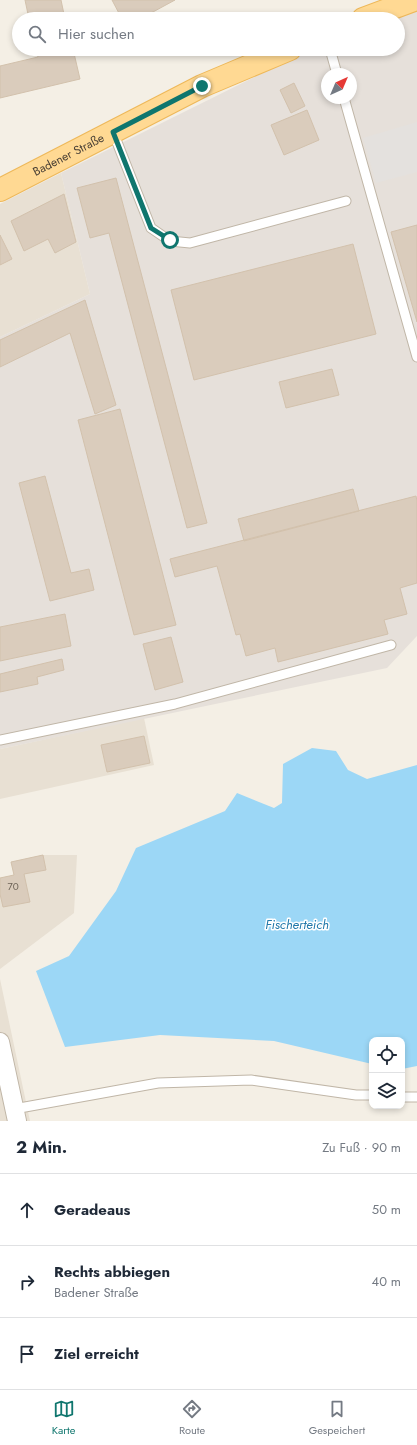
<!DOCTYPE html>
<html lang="de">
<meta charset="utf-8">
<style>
body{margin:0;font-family:Jost,sans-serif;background:#f6f6f7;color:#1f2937}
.controls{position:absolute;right:12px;bottom:12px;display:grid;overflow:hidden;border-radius:8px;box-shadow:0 2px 6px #0003}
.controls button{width:36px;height:36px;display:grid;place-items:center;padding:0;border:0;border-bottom:1px solid #e0e1e3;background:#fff;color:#1f2937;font:20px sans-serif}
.compass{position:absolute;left:321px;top:68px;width:36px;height:36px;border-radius:50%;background:#fff;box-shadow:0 2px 6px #0003;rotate:44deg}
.stop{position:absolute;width:12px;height:12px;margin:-9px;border:3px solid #0f766e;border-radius:50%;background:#fff}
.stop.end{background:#0f766e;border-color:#fff;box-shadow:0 1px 4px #0008}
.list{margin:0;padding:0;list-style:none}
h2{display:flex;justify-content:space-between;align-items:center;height:52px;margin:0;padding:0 16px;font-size:17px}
h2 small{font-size:13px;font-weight:400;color:#747a83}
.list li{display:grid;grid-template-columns:26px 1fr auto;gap:12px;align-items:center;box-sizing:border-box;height:72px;padding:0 16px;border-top:1px solid #e0e1e3}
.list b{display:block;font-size:15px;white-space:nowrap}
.list p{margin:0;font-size:13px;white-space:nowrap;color:#747a83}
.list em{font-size:13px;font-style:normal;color:#747a83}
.icon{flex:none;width:22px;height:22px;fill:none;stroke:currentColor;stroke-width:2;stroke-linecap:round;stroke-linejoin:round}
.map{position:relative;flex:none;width:417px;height:1121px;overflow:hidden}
.search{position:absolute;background:#fff;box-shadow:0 2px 6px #0003;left:12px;right:12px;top:12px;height:44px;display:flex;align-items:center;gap:10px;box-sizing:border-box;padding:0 14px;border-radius:22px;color:#747a83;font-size:15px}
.sheet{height:268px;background:#fff}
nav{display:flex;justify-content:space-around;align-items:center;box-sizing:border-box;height:56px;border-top:1px solid #e0e1e3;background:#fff;font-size:11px;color:#747a83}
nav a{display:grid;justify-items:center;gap:2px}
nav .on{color:#0f766e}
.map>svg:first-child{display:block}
.residential{fill:#e8e0d3}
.industrial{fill:#e6e0da;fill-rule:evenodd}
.parking{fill:#e4e1de}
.water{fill:#9cd7f6}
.building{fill:#daccbc;stroke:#d2c1ac}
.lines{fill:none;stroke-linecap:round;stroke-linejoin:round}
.service-casing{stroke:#c0b6a7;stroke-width:11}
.minor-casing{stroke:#c0b6a7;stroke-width:20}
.primary-casing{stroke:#eeb859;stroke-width:24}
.service{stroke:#fff;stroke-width:9}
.minor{stroke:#fff;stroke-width:18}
.primary{stroke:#ffd993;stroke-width:22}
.route{stroke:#0f766e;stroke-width:5}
.labels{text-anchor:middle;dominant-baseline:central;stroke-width:3;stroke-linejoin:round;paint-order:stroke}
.number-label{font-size:10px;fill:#6c6256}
.street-label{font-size:12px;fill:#473e34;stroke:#fff}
.water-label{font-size:13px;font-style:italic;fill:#2279ab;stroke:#fff}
</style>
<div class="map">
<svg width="417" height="1121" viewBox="0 0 417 1121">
<rect width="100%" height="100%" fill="#f4efe5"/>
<!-- residential -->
<path class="residential" d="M61,173L90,294L0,337V204Z
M144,718L154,765L0,799V749Z
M43,855H77L74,913L0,969V878L14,875L11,862Z
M0,979L30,1121H0Z"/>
<!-- industrial -->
<path class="industrial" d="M417,10V636L387,668L0,749V337L90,294L61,173L301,54L313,49H398V19H391ZM327,74H351V98H327Z"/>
<!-- parking -->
<path class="parking" d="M417,122V172L376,183L363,138Z"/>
<!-- water -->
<path class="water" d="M312,748L336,751L348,770L367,779L417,765V1066L402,1069V1040H372V1064L274,1041L160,1035L65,1047L36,971L69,956L116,891L136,848L225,811L237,793L274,808L282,803L283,764Z"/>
<!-- building -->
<path class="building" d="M25,0H61L65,19H29Z
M112,0H175L140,19H122Z
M36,49H73L80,79L0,98V66L38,57Z
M294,83L305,106L291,113L280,90Z
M307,110L319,140L284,155L271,125Z
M116,178L207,523L187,528L109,233L90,238L77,188Z
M64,194L76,242L55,253L48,239L24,251L11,221Z
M417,225V322L391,232Z
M0,235L12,259L0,265Z
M353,244L376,334L194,380L171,290Z
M85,300L116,405L95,414L70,333L0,367V340Z
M332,369L339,395L286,408L279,382Z
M120,409L176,625L134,635L78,420Z
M45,476L71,573L89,569L94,590L50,601L19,483Z
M353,489L359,511L244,541L238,519Z
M416,496L417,501V583L400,588L407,614L384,620L388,634L278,662L275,648L246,656L240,634L236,635L217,566L175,577L170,559Z
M65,614L71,646L0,661V627Z
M171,637L183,682L155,690L143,644Z
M62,659L64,670L37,677L38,684L0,692V674Z
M144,736L150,763L107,772L101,745Z
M43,855L46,870L24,874L30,902L3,907L0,894V878L14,875L11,862Z"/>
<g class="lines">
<defs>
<path id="service" d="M330,49L337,74
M344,98L417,357
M113,132L151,228L170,241L190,243L346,201
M0,740L175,704L391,645
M402,1097H417
M14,1109L158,1083L251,1080L356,1095H372"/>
<path id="minor" d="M0,1042L17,1121"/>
<g id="primary">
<path d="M363,19L414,0"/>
<path id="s1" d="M0,190L202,86L290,49"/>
</g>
</defs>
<!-- service casing -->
<use href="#service" class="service-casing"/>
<!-- minor casing -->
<use href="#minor" class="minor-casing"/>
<!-- primary casing -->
<use href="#primary" class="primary-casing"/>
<!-- service -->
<use href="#service" class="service"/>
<!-- minor -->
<use href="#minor" class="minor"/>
<!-- primary -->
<use href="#primary" class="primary"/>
</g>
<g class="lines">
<!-- route -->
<path class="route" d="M170,240L151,228L113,132L202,86"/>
</g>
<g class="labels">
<!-- number labels -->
<g class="number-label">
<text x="13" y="886">70</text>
</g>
<!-- street labels -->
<g class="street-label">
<text stroke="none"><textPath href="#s1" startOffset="77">Badener Straße</textPath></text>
</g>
<!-- water labels -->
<g class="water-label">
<text x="297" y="924">Fischerteich</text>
</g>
</g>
</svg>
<div class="controls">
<button><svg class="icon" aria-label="locate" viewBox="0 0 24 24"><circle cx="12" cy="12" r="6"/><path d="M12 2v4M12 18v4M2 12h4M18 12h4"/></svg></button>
<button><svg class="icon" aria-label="layers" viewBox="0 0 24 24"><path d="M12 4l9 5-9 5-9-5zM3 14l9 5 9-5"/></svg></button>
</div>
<svg class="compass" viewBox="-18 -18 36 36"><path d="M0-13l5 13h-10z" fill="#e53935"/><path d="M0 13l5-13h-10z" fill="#747a83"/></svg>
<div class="stop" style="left:170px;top:240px"></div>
<div class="stop end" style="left:202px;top:86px"></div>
<div class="search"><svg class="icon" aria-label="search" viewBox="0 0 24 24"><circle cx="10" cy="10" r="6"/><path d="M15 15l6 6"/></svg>Hier suchen</div>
</div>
<section class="sheet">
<h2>2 Min.<small>Zu Fuß · 90 m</small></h2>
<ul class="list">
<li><svg class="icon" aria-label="ahead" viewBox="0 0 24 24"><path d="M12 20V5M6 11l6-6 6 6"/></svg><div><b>Geradeaus</b></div><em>50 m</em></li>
<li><svg class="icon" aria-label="right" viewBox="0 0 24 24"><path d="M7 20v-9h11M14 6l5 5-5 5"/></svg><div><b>Rechts abbiegen</b><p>Badener Straße</p></div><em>40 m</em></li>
<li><svg class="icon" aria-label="arrive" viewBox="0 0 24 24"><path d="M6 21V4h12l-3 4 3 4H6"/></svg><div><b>Ziel erreicht</b></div></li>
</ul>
</section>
<nav>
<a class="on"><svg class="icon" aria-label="map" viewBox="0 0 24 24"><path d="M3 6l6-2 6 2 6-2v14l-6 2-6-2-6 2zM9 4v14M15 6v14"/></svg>Karte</a>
<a><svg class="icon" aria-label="directions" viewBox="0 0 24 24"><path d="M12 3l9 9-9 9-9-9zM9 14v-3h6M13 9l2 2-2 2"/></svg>Route</a>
<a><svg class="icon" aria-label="saved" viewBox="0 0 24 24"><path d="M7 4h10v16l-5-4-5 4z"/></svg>Gespeichert</a>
</nav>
